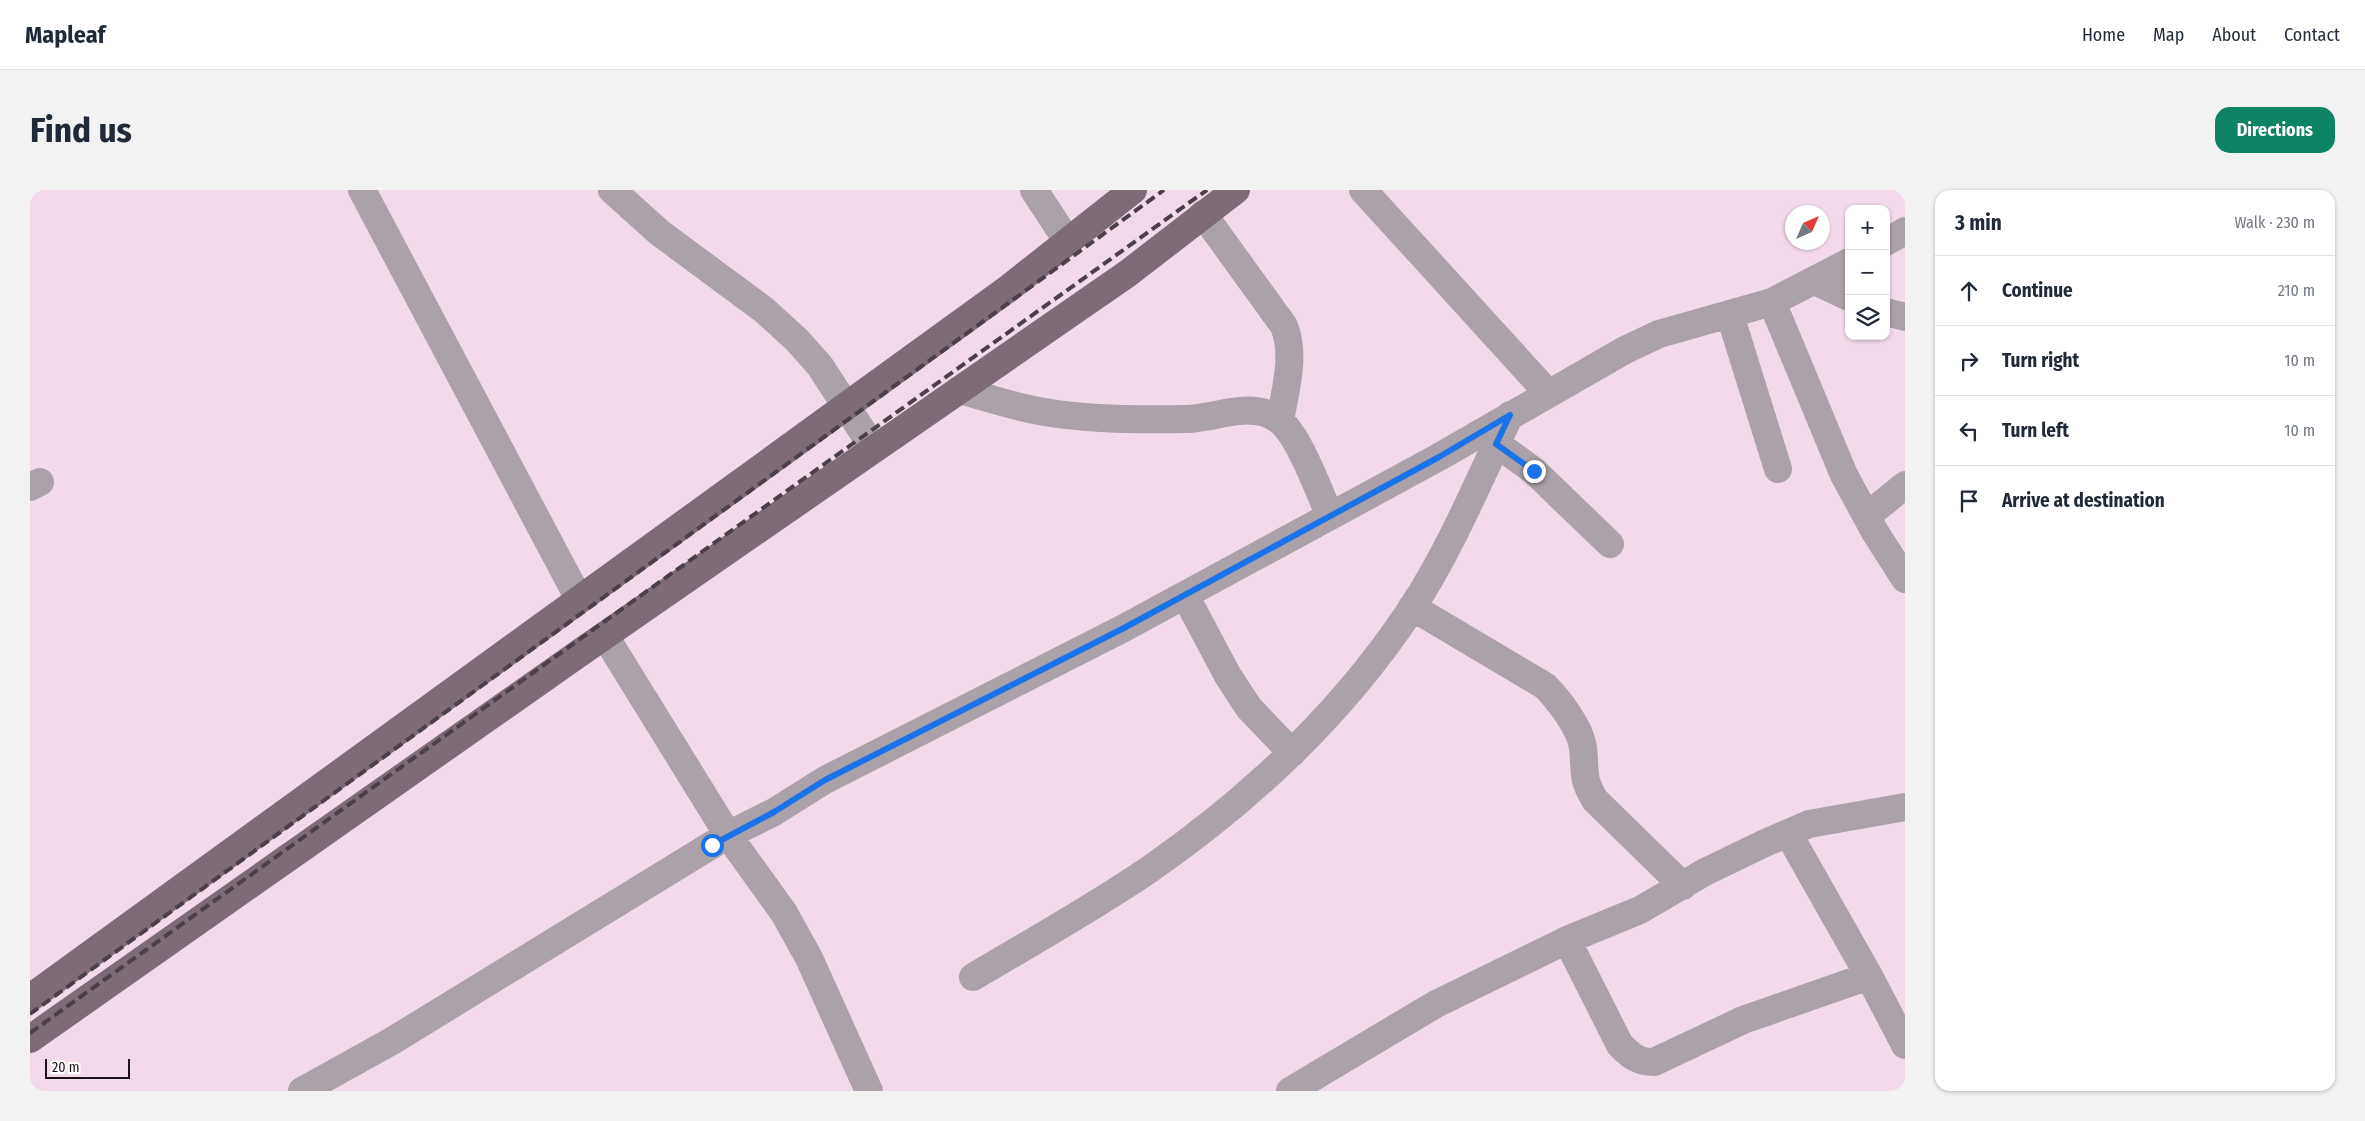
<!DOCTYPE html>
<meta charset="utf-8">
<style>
body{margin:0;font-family:"Fira Sans Condensed",sans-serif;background:#f2f2f3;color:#1f2937}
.controls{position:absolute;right:15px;top:15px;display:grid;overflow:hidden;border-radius:10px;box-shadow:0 1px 4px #0004}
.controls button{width:45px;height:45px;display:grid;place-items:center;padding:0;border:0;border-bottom:1px solid #e0e1e3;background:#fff;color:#1f2937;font:25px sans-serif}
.compass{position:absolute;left:1755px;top:15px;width:45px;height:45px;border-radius:50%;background:#fff;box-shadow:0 1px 4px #0004;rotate:45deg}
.scale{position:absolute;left:15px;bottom:12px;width:85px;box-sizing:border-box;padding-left:5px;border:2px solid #1a1217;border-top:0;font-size:14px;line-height:18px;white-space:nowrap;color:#1a1217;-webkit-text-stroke:4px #fff;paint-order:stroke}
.stop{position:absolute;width:15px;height:15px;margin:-11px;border:4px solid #1a73e8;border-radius:50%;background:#fff}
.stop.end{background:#1a73e8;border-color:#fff;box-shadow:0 1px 5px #0008}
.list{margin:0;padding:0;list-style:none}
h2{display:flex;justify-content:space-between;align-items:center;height:65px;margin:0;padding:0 20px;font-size:21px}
h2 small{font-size:16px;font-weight:400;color:#747a83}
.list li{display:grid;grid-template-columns:32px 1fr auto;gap:15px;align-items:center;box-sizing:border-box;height:70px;padding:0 20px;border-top:1px solid #e0e1e3}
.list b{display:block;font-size:19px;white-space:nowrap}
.list em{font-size:16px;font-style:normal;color:#747a83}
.icon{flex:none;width:28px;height:28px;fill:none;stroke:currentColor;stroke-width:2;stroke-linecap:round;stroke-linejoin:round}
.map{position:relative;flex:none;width:1875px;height:901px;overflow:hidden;border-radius:15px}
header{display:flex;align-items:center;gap:30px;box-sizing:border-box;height:70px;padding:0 25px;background:#fff;border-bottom:1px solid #e0e1e3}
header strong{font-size:24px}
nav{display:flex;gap:28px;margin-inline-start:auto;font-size:18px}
.intro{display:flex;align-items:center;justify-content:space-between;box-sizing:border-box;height:120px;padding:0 30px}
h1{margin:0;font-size:35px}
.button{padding:12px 22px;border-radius:15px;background:#0c8464;color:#fff;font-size:18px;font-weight:700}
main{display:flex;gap:30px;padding:0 30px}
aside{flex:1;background:#fff;border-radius:15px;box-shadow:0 1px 4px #0004}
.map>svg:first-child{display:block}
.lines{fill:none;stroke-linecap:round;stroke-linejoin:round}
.minor{stroke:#aba1a8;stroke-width:28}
.major{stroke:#7d6b77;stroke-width:28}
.rail{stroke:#4b4047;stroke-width:4;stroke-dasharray:10 5;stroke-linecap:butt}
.route{stroke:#1a73e8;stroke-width:6}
</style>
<header>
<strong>Mapleaf</strong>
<nav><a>Home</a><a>Map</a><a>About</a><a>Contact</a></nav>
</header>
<div class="intro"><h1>Find us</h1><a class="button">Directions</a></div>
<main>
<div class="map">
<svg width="1875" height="901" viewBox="0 0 1875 901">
<rect width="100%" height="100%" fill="#f2daea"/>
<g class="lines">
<!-- minor -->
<path class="minor" d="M332,0L549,409
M582,0L630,43L734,120L767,150L790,176L844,259
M1004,0L1038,52
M1333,0L1518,203
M1173,24L1254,136C1266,166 1255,200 1250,231
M1856,52L1875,41
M1785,91L1819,107
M1742,112L1814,285L1845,342L1875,389
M1856,122L1875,127
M1700,125L1748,279
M929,200C959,208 990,219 1021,223C1065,230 1112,230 1157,229C1187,228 1222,210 1249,230C1269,245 1289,302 1300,326
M1466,253L1504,281L1580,354
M0,297L10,292
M1837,326L1875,295
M1155,405L1198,486L1219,518L1262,563
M1382,417L1515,496C1529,510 1551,539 1553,558C1556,583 1551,587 1565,610L1653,696
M575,446L698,645L754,723L779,768L839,901
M1758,643L1839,786L1875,855
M1537,750L1590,855C1601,866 1608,872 1624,872L1713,830L1839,786
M943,787C1002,752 1063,718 1120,679C1222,608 1314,521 1382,418C1421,358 1449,290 1480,225
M272,901L362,851L698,645L744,622L795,590L1094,438L1409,267L1595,160L1629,144L1742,112L1819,72
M1260,901L1406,814L1537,750L1610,720L1675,682L1733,654L1779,634L1875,617"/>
<!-- major -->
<path class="major" d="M0,808L979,98L1103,0
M0,849L551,462L1097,84L1206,0"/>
<!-- rail -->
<path class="rail" d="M0,824L1134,0
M0,843L1177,0"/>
</g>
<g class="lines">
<!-- route -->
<path class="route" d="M682,655L744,622L795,590L1094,438L1409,267L1480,225L1466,254L1504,281"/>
</g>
</svg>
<div class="controls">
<button>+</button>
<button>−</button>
<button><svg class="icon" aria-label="layers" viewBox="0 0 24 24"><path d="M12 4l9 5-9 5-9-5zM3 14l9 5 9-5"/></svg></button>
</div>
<svg class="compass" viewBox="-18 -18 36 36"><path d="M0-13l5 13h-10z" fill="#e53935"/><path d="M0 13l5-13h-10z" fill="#747a83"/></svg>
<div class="scale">20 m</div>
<div class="stop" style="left:682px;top:655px"></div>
<div class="stop end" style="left:1504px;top:281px"></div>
</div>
<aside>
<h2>3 min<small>Walk · 230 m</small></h2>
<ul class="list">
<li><svg class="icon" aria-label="ahead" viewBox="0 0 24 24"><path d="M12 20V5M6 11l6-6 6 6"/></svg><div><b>Continue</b></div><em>210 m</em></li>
<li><svg class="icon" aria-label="right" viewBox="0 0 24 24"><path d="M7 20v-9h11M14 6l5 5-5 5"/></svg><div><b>Turn right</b></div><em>10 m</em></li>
<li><svg class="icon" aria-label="left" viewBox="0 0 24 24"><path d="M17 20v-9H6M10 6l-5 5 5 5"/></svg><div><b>Turn left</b></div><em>10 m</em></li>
<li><svg class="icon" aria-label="arrive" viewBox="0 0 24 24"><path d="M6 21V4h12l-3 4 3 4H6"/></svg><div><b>Arrive at destination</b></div></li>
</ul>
</aside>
</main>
